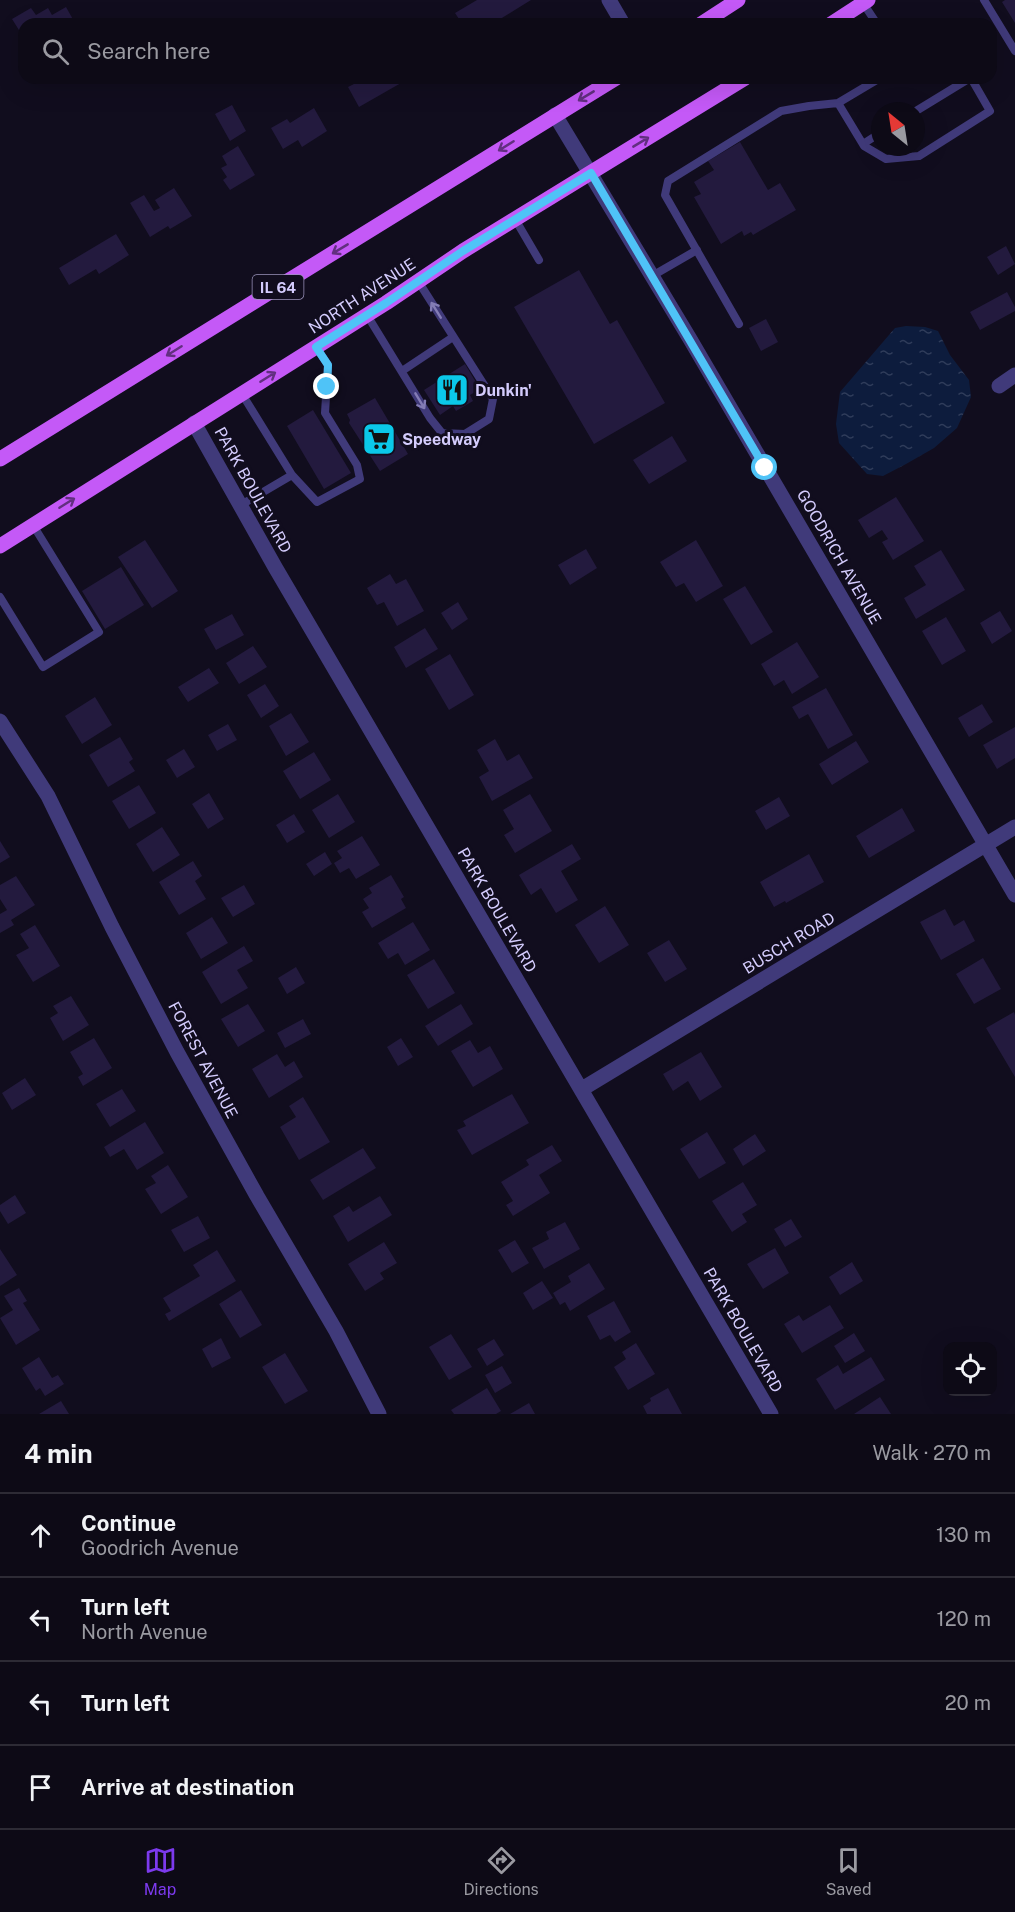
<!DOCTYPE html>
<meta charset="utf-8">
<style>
body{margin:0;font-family:"Public Sans",sans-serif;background:#1b1823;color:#f1f3f6}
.controls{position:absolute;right:18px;bottom:18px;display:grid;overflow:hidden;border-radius:12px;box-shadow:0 6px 24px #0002}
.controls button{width:54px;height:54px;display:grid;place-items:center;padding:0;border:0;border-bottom:2px solid #2d2b35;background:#0d0a16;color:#f1f3f6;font:30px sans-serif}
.compass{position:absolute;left:871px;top:102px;width:54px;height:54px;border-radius:50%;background:#0d0a16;box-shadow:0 6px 24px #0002;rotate:330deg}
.stop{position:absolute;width:18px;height:18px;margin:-14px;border:4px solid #4fc3f7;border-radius:50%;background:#fff}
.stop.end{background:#4fc3f7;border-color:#fff;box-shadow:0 2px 6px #0008}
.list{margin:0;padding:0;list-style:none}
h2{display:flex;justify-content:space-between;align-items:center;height:78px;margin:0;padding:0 24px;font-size:26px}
h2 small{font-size:20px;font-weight:400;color:#9a9aa1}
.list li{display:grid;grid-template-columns:39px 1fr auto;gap:18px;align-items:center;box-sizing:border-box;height:84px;padding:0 24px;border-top:2px solid #2d2b35}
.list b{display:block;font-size:22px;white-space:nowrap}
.list p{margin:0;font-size:20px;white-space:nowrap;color:#9a9aa1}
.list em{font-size:20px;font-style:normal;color:#9a9aa1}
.icon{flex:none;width:33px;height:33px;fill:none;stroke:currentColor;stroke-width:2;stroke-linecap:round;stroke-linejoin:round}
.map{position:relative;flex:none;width:1015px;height:1414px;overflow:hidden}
.search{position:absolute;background:#0d0a16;box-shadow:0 6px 24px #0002;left:18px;right:18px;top:18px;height:66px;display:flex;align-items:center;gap:15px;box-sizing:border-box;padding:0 21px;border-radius:18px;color:#9a9aa1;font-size:22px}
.sheet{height:414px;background:#0d0a16}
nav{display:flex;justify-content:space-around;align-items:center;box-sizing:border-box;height:84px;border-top:2px solid #2d2b35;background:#0d0a16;font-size:16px;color:#9a9aa1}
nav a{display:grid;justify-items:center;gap:3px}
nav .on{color:#7c3aed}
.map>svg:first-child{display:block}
.water{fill:url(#water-ripples)}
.building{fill:#231a3e}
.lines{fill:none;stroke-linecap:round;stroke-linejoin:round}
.service{stroke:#403a7a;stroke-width:8}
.minor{stroke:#403a7a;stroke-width:15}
.primary{stroke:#c459f7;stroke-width:15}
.oneway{stroke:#622f80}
.oneway2{stroke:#837cb5}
.route{stroke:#4fc3f7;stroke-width:8}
.labels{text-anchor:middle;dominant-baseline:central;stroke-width:6;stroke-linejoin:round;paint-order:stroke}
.shield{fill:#110d1e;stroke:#9a93ba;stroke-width:1.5}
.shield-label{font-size:15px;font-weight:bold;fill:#d4ccfd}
.street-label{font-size:16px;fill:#d4ccfd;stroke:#110d1e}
.poi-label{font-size:16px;font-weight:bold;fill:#d4ccfd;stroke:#110d1e;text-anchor:start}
</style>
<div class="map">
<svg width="1015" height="1414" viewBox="0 0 1015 1414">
<defs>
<pattern id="water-ripples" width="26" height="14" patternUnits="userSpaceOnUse" patternTransform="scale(1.5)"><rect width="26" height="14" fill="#0d1c3d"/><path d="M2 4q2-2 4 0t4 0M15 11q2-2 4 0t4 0" fill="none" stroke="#2f3c5a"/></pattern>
</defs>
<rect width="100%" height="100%" fill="#110d1e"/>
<!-- water -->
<path class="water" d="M906,326L925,327L938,331L950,355L969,380L971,397L957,428L934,448L906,464L883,476L867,474L839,443L836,424L840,392L895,328Z"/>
<!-- building -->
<path class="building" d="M477,0H531L492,24H451L459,19L455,13Z
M1005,0H1015V23L1002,2Z
M66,7L75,23L65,24L63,20L56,24H24V38L12,19L31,8L36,15L48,8L52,15Z
M351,78H408V79L359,107L348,87L354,84Z
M232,105L246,131L230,141L215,114Z
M314,108L327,131L302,147L298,140L283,149L271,128L287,119L290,123Z
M740,142L768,190L780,183L796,210L753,235L751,232L744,236L742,231L721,244L694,197L701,194L694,182L714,170L708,161Z
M238,146L255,175L230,190L223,180L227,177L221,168L227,165L222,156Z
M174,188L192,216L170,229L168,226L150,237L130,203L144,195L154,211L160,208L155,200Z
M116,234L129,255L99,274L96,269L69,285L59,268Z
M1006,246L1015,264L998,275L987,257Z
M579,270L610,324L617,320L665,403L594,444L514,307Z
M1007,292L1015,307V311L980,330L970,312Z
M766,319L778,342L761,351L749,328Z
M465,364L480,389L470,395L473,401L456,411L453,406L440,415L424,390Z
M375,398L408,454L380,471L349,423L350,420L347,414Z
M313,410L351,473L324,489L287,426Z
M672,436L687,461L649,484L633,460Z
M896,497L924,541L893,560L882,542L888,539L882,530L869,538L858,520Z
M145,540L178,591L152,608L118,557Z
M696,540L723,586L696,602L684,583L676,587L660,562Z
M586,549L597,568L570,585L558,565Z
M941,550L965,590L916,619L904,598L926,585L914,566Z
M121,567L144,605L105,629L82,591Z
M390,574L396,584L406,579L424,611L397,626L384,602L377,605L367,588Z
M745,586L773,632L751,645L723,599Z
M458,602L468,619L452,630L441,613Z
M1000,611L1012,631L992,644L980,623Z
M232,614L244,635L216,650L204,629Z
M946,617L966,651L942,665L922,631Z
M425,628L438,649L406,668L394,647Z
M797,642L819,677L792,694L784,680L774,686L761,664Z
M253,646L267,667L239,684L226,663Z
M450,654L474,695L449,710L425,669Z
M209,668L219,683L188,702L178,687Z
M265,684L279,706L261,718L247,695Z
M826,688L853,735L828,749L808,714L799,719L792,707Z
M95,697L112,725L82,744L65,716Z
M982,704L993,722L969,737L958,718Z
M291,713L309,742L286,756L269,726Z
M228,724L237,740L217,751L208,735Z
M1015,727V758L997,769L983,745Z
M120,737L133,759L129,762L135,771L108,787L89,755Z
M495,739L507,761L519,754L533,778L492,801L479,777L489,771L477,750Z
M856,741L869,762L832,785L819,764Z
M184,749L195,767L177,778L166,760Z
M314,752L331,780L300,799L283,771Z
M139,785L156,813L129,829L112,801Z
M209,793L224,819L208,829L192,804Z
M338,794L355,822L329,838L312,810Z
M530,794L552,831L515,853L504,835L514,829L503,810Z
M779,797L790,816L766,830L755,811Z
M902,808L915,831L869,858L856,836Z
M294,814L305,832L287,843L276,825Z
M162,827L180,855L153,872L136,844Z
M362,836L380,865L356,879L349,868L340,873L334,863L342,858L337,851Z
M0,841L10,857L0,863Z
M572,844L581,859L561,871L578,900L556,913L541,888L531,895L519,875Z
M325,852L332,864L314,876L306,864Z
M809,854L824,882L786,903L785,901L774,907L760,882Z
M193,861L202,876L195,881L206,899L179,915L159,882Z
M391,875L404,897L401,899L406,908L372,928L362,912L369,908L363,899L372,893L369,888Z
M16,876L35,905L11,920L14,925L0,933V914L7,910L0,899V885Z
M244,885L255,904L233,917L221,898Z
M605,906L629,945L599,963L575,925Z
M945,909L954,926L964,920L975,941L941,960L920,922Z
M212,917L228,943L201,959L186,933Z
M413,922L430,950L405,965L398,953L388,959L378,943Z
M35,925L60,966L33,982L16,955L29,948L20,934Z
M669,940L687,969L665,982L647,953Z
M244,946L253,961L237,970L248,988L221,1004L202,972Z
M983,958L1001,989L974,1004L956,974Z
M434,959L455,993L428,1009L407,975Z
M296,967L305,983L287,994L278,978Z
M71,996L89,1025L63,1041L50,1018L58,1013L53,1006Z
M248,1004L265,1031L238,1047L221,1019Z
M461,1004L473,1024L438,1046L425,1026Z
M1014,1012L1015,1015V1077L986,1028Z
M303,1019L311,1034L285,1048L277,1033Z
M94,1038L112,1068L83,1086L78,1077L83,1074L70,1052Z
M401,1038L413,1057L398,1066L387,1047Z
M470,1040L478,1053L490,1046L503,1069L473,1087L451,1051Z
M701,1052L722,1087L700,1101L688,1081L673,1091L663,1074Z
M277,1054L285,1067L294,1061L303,1077L269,1098L252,1069Z
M25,1078L36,1095L12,1110L2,1093Z
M122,1089L136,1111L110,1127L96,1104Z
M512,1094L529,1123L472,1155L457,1130L466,1126L463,1121Z
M303,1097L330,1142L299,1160L280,1127L296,1117L289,1106Z
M145,1122L164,1153L137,1170L124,1149L110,1157L104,1147Z
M707,1132L726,1163L699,1179L680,1149Z
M755,1134L766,1151L743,1166L733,1149Z
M552,1145L562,1161L539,1175L550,1193L513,1216L506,1205L513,1201L501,1182L529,1165L526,1160Z
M363,1148L376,1168L323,1200L310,1180Z
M168,1165L188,1197L161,1214L145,1189L156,1183L151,1176Z
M743,1182L757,1205L742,1214L747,1222L732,1232L712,1201Z
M15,1195L26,1213L8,1224L0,1211V1205Z
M380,1196L392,1215L348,1242L333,1216L349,1206L353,1212Z
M198,1216L210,1238L184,1252L171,1230Z
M791,1219L802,1237L785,1247L774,1229Z
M565,1222L580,1249L544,1269L532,1248L549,1239L546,1232Z
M515,1240L529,1263L512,1273L498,1250Z
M384,1242L397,1263L380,1273L384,1279L365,1291L348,1264Z
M775,1248L789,1273L763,1289L747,1264Z
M0,1249L17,1275L0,1286Z
M217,1250L236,1281L169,1321L165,1314L171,1311L163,1298L200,1276L193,1265Z
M852,1262L863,1281L840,1295L829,1277Z
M589,1263L605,1289L570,1311L565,1302L560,1305L553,1293L571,1282L568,1276Z
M542,1281L553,1298L533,1310L523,1293Z
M19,1288L27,1301L23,1303L40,1330L16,1345L0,1318L13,1310L4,1296Z
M241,1290L262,1325L240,1338L219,1304Z
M614,1301L631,1332L615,1342L610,1335L600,1340L587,1316Z
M830,1305L844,1328L802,1353L784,1324L799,1315L803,1321Z
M854,1333L865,1351L845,1363L834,1346Z
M451,1334L472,1367L449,1380L429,1347Z
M221,1338L231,1358L212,1368L202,1349Z
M494,1339L504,1355L487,1366L477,1349Z
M636,1343L655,1374L628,1390L614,1367L626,1359L622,1352Z
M285,1353L308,1391L285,1404L262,1367Z
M39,1357L52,1378L58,1375L64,1384L45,1396L40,1388L36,1391L22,1368Z
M871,1357L885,1380L835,1410L816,1379L838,1365L843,1374Z
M502,1366L512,1383L495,1393L485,1375Z
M487,1388L501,1411L496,1414H454L451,1410Z
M668,1388L682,1414H647L643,1406L651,1401L650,1398Z
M880,1397L891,1414H854Z
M61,1401L69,1414H39Z
M529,1403L535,1414H510Z"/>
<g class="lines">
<!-- service -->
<path class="service" d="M984,0L1015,51
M863,3L877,24
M838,103L864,146L886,159L919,156L990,111L971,78
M916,111L970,78
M863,144L880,133
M515,219L539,260
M652,276L697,250
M367,315L430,418L442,433L465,434L489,419L493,399L418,281
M739,324L665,195L668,181L781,111L809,106L838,103L880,78
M402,371L453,337
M292,475L317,502L360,479L357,465L325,413L328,365L316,347
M241,505L292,475L242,394
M0,597L43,667L99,632L33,525"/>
<!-- minor -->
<path class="minor" d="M609,0L623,24
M555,115L690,339L1015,895
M999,386L1015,375
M194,423L275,567L771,1414
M0,721L48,796L112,927L177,1052L257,1196L336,1331L379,1414
M582,1089L1015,827"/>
<!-- primary -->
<path class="primary" d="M701,24L738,0
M831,24L868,0
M0,459L616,78
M0,546L386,303L463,251L745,78"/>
</g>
<!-- one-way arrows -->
<defs><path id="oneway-shaft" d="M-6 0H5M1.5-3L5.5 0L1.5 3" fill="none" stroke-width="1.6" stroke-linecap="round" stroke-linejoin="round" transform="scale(1.5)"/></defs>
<g class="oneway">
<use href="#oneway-shaft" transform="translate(586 96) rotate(149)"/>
<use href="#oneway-shaft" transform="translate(641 142) rotate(-31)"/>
<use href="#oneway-shaft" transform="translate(506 146) rotate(148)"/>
<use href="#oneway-shaft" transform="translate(340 249) rotate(149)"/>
<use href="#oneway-shaft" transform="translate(174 351) rotate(148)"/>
<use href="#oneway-shaft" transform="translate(268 377) rotate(-32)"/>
<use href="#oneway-shaft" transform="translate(67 503) rotate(-32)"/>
</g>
<g class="oneway2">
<use href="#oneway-shaft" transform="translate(436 310) rotate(-122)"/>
<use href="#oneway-shaft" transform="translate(420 401) rotate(59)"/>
</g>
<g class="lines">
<!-- route -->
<path class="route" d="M327,387L328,365L316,347L386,303L463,251L591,173L765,468"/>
</g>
<!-- icons -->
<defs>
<symbol id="restaurant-square" viewBox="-11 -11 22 22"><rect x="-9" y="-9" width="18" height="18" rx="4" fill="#0bc8e9" stroke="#110d1e"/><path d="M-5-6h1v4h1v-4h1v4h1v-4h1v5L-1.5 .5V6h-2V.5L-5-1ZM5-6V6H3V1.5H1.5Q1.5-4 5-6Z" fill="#111"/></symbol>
<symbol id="supermarket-square" viewBox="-11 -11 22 22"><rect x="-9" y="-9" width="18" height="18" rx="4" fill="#0bc8e9" stroke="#110d1e"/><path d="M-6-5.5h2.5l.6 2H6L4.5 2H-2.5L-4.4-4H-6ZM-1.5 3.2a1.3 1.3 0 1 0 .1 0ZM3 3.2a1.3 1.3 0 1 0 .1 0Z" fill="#111"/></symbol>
</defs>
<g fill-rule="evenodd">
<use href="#restaurant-square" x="433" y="371" width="38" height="38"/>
<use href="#supermarket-square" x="360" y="420" width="38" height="38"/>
</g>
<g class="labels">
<!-- shield labels -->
<rect class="shield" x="252.5" y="275" width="51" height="24" rx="4.5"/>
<g class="shield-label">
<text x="278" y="287">IL 64</text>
</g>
<!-- street labels -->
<g class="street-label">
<text transform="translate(362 296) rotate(-33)">NORTH AVENUE</text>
<text transform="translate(253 490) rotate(61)">PARK BOULEVARD</text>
<text transform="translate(839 557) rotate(60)">GOODRICH AVENUE</text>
<text transform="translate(497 910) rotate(60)">PARK BOULEVARD</text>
<text transform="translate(789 943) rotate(-31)">BUSCH ROAD</text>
<text transform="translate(203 1060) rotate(62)">FOREST AVENUE</text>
<text transform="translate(743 1330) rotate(60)">PARK BOULEVARD</text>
</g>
<!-- poi labels -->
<g class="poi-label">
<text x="475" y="390">Dunkin'</text>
<text x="402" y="439">Speedway</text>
</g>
</g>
</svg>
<div class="controls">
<button><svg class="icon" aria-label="locate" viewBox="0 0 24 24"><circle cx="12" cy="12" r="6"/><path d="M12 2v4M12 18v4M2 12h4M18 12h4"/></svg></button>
</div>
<svg class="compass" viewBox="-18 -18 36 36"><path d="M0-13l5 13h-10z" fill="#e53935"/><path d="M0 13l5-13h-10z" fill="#9a9aa1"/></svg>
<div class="stop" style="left:765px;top:468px"></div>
<div class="stop end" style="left:327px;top:387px"></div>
<div class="search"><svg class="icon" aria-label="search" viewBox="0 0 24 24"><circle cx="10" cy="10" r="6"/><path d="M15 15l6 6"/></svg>Search here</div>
</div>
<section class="sheet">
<h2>4 min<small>Walk · 270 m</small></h2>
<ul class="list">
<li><svg class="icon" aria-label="ahead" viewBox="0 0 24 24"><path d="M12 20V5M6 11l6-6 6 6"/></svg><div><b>Continue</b><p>Goodrich Avenue</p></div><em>130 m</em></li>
<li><svg class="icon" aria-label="left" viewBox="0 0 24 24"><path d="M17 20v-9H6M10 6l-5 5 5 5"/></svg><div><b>Turn left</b><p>North Avenue</p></div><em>120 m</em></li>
<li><svg class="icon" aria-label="left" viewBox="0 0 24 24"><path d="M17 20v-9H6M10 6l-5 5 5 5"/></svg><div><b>Turn left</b></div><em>20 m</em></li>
<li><svg class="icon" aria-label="arrive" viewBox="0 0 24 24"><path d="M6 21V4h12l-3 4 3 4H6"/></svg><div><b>Arrive at destination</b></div></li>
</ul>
</section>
<nav>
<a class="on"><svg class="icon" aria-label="map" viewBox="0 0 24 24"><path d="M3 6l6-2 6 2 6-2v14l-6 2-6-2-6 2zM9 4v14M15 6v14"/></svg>Map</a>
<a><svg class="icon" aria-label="directions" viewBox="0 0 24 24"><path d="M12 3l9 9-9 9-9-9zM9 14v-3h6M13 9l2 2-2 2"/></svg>Directions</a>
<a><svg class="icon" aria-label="saved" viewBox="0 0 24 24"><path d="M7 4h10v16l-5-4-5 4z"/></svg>Saved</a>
</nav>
